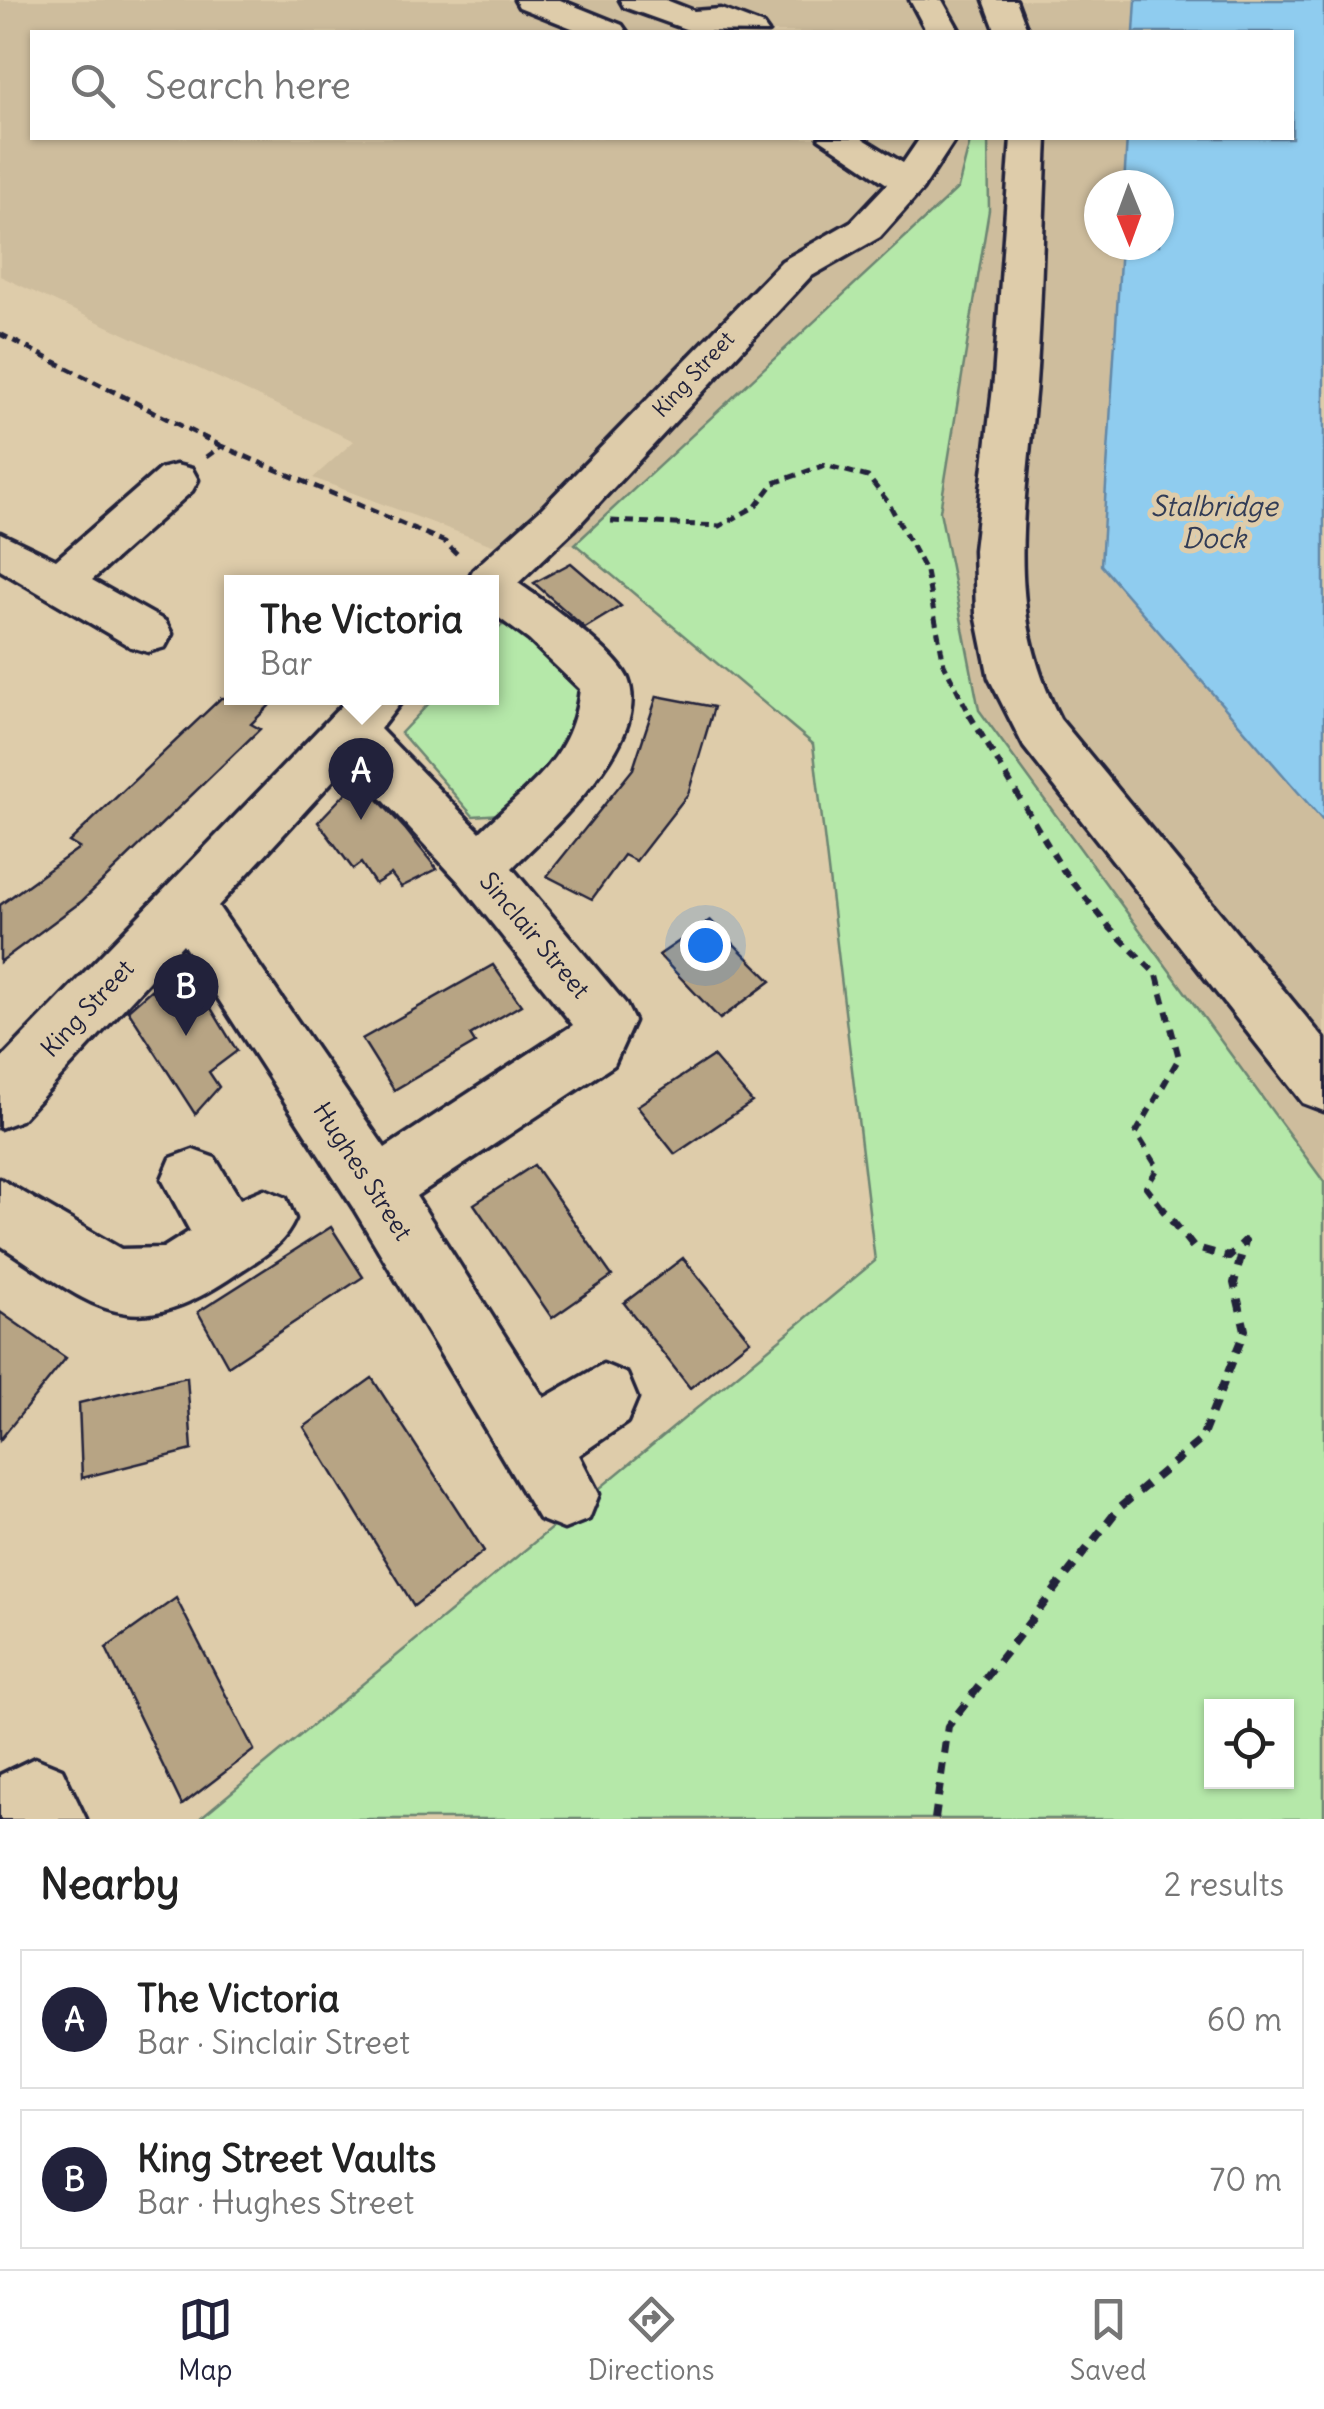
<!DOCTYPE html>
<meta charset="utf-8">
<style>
body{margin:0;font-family:Delius,sans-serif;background:#f2f2f2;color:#222}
.controls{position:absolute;right:30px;bottom:30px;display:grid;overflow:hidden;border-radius:0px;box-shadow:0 2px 8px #0004}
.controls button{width:90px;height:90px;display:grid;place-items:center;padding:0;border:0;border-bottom:2px solid #e0e0e0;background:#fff;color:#222;font:50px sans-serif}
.compass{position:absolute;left:1084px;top:170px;width:90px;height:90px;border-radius:50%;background:#fff;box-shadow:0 2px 8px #0004;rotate:179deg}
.you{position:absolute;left:705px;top:945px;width:35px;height:35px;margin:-25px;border:8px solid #fff;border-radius:50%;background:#1a73e8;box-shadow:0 0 0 15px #1a73e833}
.badge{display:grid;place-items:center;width:65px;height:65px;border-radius:50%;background:#22223b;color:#fff;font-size:32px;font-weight:700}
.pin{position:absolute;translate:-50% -82px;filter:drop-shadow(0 2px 5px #0008)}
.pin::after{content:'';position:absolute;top:52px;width:35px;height:30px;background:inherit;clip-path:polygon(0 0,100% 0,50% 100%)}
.popup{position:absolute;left:224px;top:575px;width:275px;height:130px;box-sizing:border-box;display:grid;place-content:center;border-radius:0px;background:#fff;filter:drop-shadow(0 2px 8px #0005);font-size:32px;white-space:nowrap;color:#767676}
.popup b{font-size:38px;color:#222}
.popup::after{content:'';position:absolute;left:50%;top:100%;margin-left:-20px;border:20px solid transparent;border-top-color:#fff}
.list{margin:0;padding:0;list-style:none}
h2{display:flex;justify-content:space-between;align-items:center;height:130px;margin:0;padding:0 40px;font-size:42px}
h2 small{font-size:32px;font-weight:400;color:#767676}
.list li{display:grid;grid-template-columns:65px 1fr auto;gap:30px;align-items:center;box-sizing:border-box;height:140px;margin:0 20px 20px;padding:0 20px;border:2px solid #e0e0e0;border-radius:0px}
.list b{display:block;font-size:38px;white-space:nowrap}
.list p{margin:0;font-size:32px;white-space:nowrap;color:#767676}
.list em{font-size:32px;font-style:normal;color:#767676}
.icon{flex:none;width:55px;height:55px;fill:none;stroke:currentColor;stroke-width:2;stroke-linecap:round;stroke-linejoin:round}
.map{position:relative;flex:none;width:1324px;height:1819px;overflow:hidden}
.search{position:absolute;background:#fff;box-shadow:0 2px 8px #0004;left:30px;right:30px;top:30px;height:110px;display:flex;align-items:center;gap:25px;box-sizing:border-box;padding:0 35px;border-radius:0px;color:#767676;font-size:38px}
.sheet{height:450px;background:#fff}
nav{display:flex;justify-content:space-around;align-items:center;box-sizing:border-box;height:140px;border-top:2px solid #e0e0e0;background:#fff;font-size:28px;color:#767676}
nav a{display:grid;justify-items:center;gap:5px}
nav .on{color:#22223b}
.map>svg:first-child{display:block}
.built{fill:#cebd9d;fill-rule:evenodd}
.green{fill:#b5e8a9;stroke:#6c8572;stroke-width:2.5;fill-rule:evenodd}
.water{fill:#8fccef;stroke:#6388a7;stroke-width:2.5}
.building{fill:#b7a484;stroke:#22223b;stroke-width:2.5}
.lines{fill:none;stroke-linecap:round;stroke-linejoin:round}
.minor-casing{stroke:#22223b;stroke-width:7}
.path-far2{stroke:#22223b;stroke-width:5;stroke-dasharray:9 6;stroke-linecap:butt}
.path-far1{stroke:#22223b;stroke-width:6;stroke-dasharray:10 8;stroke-linecap:butt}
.path{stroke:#22223b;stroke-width:8;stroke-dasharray:12 10;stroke-linecap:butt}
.minor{fill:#deccaa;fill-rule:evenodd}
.labels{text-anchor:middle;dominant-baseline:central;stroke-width:10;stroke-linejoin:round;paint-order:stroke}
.far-street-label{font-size:22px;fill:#22223b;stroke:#deccaa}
.street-label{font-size:25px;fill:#22223b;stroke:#deccaa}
.water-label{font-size:28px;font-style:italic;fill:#323c56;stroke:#deccaa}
</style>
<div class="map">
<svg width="1324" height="1819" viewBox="0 0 1324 1819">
<rect width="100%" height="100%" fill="#deccaa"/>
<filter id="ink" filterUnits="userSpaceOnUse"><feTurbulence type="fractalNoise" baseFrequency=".01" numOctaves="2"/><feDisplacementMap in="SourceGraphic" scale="20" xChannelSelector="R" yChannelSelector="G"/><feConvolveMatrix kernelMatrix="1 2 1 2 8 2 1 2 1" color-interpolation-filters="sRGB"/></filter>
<g filter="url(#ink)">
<!-- built -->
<path class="built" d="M0,0H1324V1182L979,711L940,511L989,210L988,138H1292V32H32V138H971L958,188L575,544L492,545L313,478L354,441L0,276ZM1099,185H1159V245H1099Z"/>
<!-- green -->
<path class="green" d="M971,138H988L989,210L940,511L979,710L1324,1182V1819H199L875,1261L813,744L575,544L958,188ZM1212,1706H1286V1782H1212Z
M502,625H513L572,678L586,697L567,758L527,804L515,799L501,814L473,816L401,733L434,698H491V637Z"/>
<!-- water -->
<path class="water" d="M1136,0H1324V822L1101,565L1121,245H1159V185H1124L1127,138H1292V32H1134Z"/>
<!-- building -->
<path class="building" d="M571,563L621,606L585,628L534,583Z
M657,696L714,707L688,794L636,861L624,855L592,899L547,876L633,769Z
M221,698H277L251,724L260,729L82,901L0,962V905L79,848L69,842Z
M359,779L406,830L437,869L401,887L391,874L375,884L361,863L353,869L318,822Z
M710,920L771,981L720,1019L659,955Z
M183,962L237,1051L209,1072L219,1087L195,1114L128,1010L152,989L156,995Z
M493,965L521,1005L470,1035L475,1043L394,1090L362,1039Z
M713,1056L752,1102L675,1154L637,1106Z
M534,1165L612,1276L552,1318L474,1204Z
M331,1227L363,1277L228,1366L198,1312Z
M683,1258L750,1340L690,1388L624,1303Z
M0,1312L66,1358L0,1440Z
M187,1377L192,1450L82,1478L79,1403Z
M372,1378L484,1551L414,1606L304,1427Z
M176,1598L254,1750L182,1805L106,1648Z"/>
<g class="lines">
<defs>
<path id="minor" d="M515,0H560L622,25L627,32H582L519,7Z
M620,0H666L694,11L721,9L763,25L768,32L691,31L624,7Z
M910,0H942L960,32H927Z
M984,0H1016L1028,32H996Z
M819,138H862L903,163L920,138H956L922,190L880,237L810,277L574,530L518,583C544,601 616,651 628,679C652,742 551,829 512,868L625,1003L634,1021L614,1065L416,1196L544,1398L603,1364L627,1374L637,1398L627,1422L579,1455L599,1494L589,1519L564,1529L539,1519L354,1209L183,944L21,1120L0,1128V1060L349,698H404L380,729L480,832C529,784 572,761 580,689L529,640L491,612V582H467L473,570L542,508L782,261L852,221L887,184ZM349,763L460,883L573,1025L385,1148L218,906Z
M1011,138H1047C1043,219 1042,301 1036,383C1026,502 1002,608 1060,719L1324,1039V1111L1303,1103L1024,747L989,678L976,614L974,550L994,379Z
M176,465L192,469L198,480L192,491L92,580L165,621L172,634L165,647L148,652L131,647L0,570V533L56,560L160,469Z
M193,1150L215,1158L240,1199L264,1189L286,1198L295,1219C283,1247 260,1258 235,1275C128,1348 95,1306 0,1245V1179L121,1249L163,1248L190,1231L162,1179L171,1158Z
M35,1758L62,1769L86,1819H0V1775Z"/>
</defs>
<!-- minor casing -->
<use href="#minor" class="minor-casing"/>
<!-- path-far2 -->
<path class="path-far2" d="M0,334L221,446
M206,457L221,446L445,542L459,556
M611,521L720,526L756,506L774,483L825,465L868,477L888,502L926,572L944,664L971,717"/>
<!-- path-far1 -->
<path class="path-far1" d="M969,714L1063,870L1111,929L1157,975L1179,1058L1136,1133L1158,1168L1146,1187L1163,1209"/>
<!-- path -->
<path class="path" d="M935,1819L948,1726L1119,1508L1201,1440L1245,1330L1234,1283L1245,1241L1229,1257L1193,1247L1161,1207"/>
<!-- minor -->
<use href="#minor" class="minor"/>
</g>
</g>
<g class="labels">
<!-- far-street labels -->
<g class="far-street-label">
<text transform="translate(693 374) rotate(-47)">King Street</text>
</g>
<!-- street labels -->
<g class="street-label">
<text transform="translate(535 935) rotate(50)">Sinclair Street</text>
<text transform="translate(87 1008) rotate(-47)">King Street</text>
<text transform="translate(363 1171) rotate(57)">Hughes Street</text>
</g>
<!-- water labels -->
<g class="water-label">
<text x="1214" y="506">Stalbridge<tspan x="1214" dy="32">Dock</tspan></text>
</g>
</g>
</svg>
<div class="controls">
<button><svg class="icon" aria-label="locate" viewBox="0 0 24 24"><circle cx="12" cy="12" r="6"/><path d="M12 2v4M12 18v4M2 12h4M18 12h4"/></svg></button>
</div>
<svg class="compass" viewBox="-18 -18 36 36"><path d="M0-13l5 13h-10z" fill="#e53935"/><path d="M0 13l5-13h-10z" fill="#767676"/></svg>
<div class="you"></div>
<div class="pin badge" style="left:361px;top:820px">A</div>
<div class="popup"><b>The Victoria</b>Bar</div>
<div class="pin badge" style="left:186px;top:1036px">B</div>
<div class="search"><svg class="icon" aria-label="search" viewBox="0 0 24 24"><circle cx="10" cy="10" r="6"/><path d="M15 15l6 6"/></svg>Search here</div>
</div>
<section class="sheet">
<h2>Nearby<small>2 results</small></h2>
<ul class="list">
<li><span class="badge">A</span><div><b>The Victoria</b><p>Bar · Sinclair Street</p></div><em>60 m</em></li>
<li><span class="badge">B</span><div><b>King Street Vaults</b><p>Bar · Hughes Street</p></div><em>70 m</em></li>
</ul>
</section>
<nav>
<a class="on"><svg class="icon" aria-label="map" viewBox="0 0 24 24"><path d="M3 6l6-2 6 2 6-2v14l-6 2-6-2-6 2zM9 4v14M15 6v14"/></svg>Map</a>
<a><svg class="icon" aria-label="directions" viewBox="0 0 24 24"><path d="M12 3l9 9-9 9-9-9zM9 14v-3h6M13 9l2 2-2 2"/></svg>Directions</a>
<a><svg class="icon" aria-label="saved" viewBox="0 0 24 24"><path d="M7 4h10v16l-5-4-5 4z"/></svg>Saved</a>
</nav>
